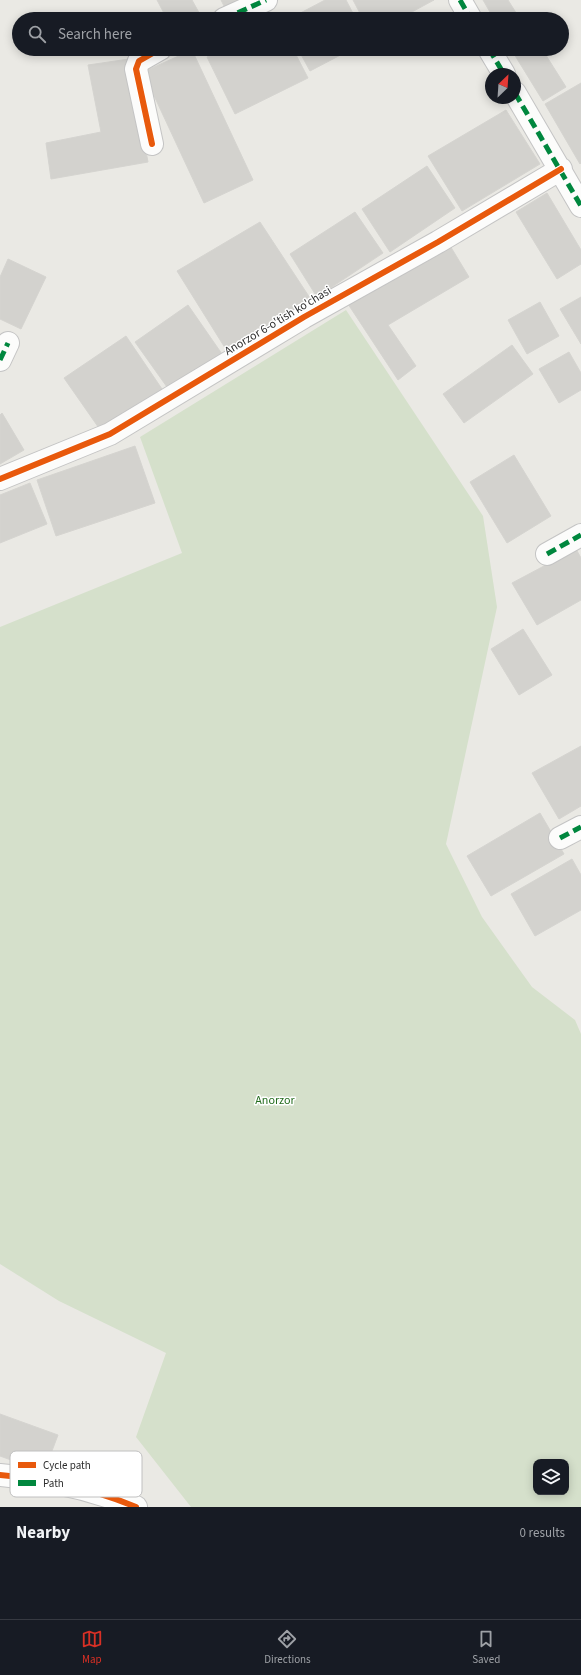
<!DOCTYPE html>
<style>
body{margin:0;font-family:"Source Sans 3",sans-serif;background:#20242c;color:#f1f3f6}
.controls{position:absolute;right:12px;bottom:12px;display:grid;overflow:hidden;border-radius:8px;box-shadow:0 2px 10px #0003}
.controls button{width:36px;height:36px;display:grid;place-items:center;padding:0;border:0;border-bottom:1px solid #363941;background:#171b24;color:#f1f3f6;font:20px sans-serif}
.compass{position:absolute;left:485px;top:68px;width:36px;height:36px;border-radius:50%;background:#171b24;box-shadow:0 2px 10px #0003;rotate:25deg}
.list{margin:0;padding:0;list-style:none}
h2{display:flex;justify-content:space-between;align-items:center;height:52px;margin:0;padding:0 16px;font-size:17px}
h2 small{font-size:13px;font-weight:400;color:#9ea1a6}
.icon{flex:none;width:22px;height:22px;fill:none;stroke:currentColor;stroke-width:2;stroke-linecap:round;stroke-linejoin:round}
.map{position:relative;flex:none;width:581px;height:1507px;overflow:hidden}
.search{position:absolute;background:#171b24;box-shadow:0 2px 10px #0003;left:12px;right:12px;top:12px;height:44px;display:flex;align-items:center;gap:10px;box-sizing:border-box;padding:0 14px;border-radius:22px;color:#9ea1a6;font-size:15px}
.sheet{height:112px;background:#171b24}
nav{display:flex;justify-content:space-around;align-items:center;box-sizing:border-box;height:56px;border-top:1px solid #363941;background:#171b24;font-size:11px;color:#9ea1a6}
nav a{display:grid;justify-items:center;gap:2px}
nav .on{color:#d93025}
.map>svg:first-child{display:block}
.cemetery{fill:#d5e0cb;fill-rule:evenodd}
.building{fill:#d3d2ce;stroke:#d5d4d0}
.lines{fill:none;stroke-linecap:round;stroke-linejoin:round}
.street-casing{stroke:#c4c4c4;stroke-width:24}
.street{stroke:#fcfcfb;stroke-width:22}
.quiet{stroke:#00873e;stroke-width:5;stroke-dasharray:10 5;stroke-linecap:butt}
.cycleway-casing{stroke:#fff;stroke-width:8}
.cycleway{stroke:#e8590c;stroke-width:6}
.labels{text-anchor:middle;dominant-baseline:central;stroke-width:3;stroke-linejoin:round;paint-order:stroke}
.street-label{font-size:12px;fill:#2d2d2d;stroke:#fff}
.park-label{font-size:12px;fill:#216b1c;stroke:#fff}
.key{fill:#fff;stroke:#c0c0c0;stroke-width:1}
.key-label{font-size:11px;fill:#2d2d2d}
</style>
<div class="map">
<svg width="581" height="1507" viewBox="0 0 581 1507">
<rect width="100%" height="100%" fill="#eae9e4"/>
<!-- cemetery -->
<path class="cemetery" d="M346,310L483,516L497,607L446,844L482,917L532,987L575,1020L581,1034V1507H191L136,1437L166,1353L59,1301L0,1264V627L182,553L140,437ZM536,1462H566V1492H536Z"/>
<!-- building -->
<path class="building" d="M157,0H192L202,18L167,19Z
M221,0H241L225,8Z
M325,0H346L356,19H289Z
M353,0H434L399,19H363Z
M483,0H508L520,19H494Z
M225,49H293L308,78L235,114L207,57Z
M298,49H352L310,71Z
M511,49H542L566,87L543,101Z
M192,50L253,180L204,203L143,72Z
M129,59L148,162L51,179L46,143L101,132L88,65Z
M581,83V163L580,164L545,104Z
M506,110L540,164L462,211L428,156Z
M427,166L455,208L390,252L362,209Z
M547,193L581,250V264L557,279L516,212Z
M355,212L383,253L317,297L290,254Z
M260,222L312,301L227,351L177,271Z
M449,244L469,277L388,325L416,366L398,380L348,304Z
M8,259L46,277L21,329L0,319V277Z
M581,297V344L560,309Z
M540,302L559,336L527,354L508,320Z
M188,305L222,354L167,387L135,342Z
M126,336L162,389L101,431L64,378Z
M512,345L533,374L464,423L443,394Z
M569,352L581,373V390L559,403L539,369Z
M2,413L24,450L0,464V415Z
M135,446L155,503L56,536L37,480Z
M514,455L551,516L507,543L470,482Z
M30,483L47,524L0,543V495Z
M576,549L581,558V600L537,625L512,583Z
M523,629L552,675L519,695L491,649Z
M581,746V806L559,819L532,773Z
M540,813L564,854L491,896L467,856Z
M572,859L581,875V910L535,936L511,894Z
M0,1414L58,1435L44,1472L0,1456Z"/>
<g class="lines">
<defs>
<path id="street" d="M460,0L471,19
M224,19L266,0
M489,49L504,74
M515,93L581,206
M152,144L136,69L139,61L160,49
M0,360L8,343
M0,479L110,434L304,317L438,242L561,169
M547,554L581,535
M560,838L581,827
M0,1475C46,1479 93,1489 136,1507"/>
</defs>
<!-- street casing -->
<use href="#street" class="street-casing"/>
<!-- street -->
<use href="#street" class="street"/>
<!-- quiet -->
<path class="quiet" d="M460,0L471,19
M224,19L266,0
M489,49L504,74
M515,93L581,206
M0,360L8,343
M547,554L581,535
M560,838L581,827"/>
<defs>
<path id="cycleway" d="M152,144L136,69L139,61L160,49
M0,479L110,434L304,317L438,242L561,169
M0,1475C46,1479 93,1489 136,1507"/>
</defs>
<!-- cycleway casing -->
<use href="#cycleway" class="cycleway-casing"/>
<!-- cycleway -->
<use href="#cycleway" class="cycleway"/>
</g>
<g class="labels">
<!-- street labels -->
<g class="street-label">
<text transform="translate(278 321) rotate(-31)">Anorzor 6-o'tish ko'chasi</text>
</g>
<!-- park labels -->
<g class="park-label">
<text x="275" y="1100">Anorzor</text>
</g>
</g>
<!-- legend -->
<rect x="10" y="1451" width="132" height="46" rx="6" class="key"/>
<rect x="18" y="1462" width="18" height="6" fill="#e8590c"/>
<rect x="18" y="1480" width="18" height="6" fill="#00873e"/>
<g class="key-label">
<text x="43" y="1469">Cycle path</text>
<text x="43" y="1487">Path</text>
</g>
</svg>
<div class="controls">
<button><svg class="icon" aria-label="layers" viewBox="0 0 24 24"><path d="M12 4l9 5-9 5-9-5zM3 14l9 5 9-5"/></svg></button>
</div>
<svg class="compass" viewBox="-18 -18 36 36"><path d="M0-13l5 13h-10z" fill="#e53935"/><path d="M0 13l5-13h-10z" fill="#9ea1a6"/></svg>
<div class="search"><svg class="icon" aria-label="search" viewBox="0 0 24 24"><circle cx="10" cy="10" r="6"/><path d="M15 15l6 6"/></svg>Search here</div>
</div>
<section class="sheet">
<h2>Nearby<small>0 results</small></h2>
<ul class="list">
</ul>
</section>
<nav>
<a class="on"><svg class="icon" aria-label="map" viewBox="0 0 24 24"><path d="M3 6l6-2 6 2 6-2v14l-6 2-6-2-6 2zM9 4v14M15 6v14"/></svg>Map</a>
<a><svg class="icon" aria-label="directions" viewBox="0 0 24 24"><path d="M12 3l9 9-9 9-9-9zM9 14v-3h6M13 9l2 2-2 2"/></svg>Directions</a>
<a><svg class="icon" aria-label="saved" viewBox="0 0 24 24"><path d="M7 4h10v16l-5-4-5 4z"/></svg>Saved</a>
</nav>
